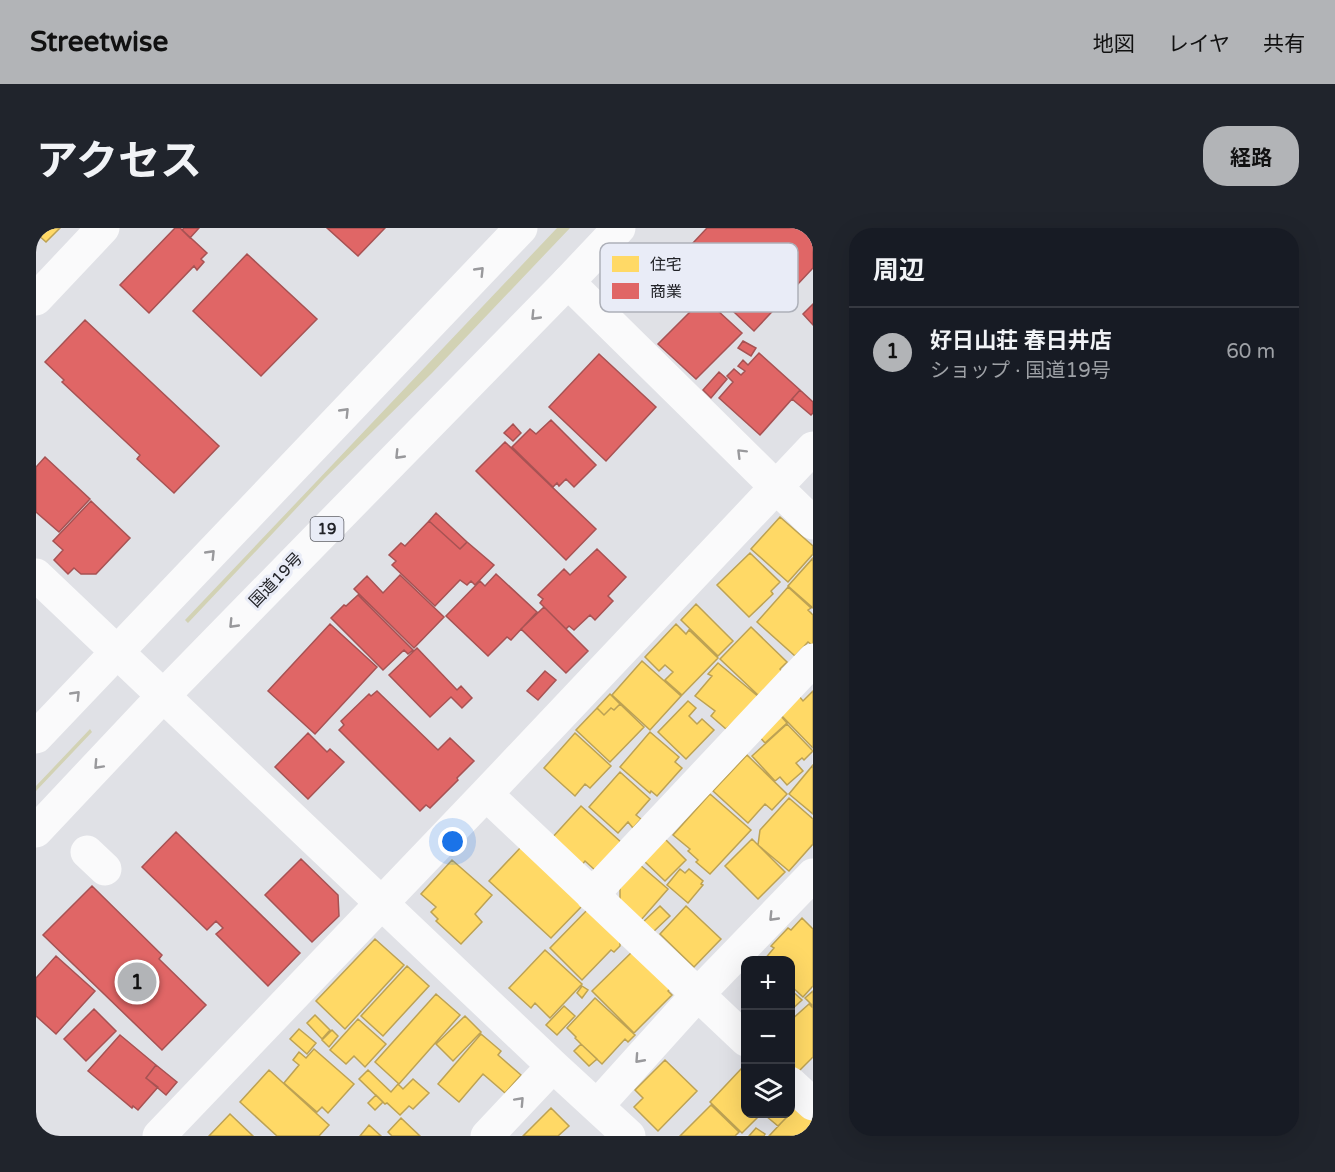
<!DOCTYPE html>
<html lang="ja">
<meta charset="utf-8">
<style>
body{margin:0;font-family:"Varela Round","Noto Sans JP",sans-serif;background:#20242c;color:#f1f3f6}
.controls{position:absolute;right:18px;bottom:18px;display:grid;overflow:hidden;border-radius:12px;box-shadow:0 6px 24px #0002}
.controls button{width:54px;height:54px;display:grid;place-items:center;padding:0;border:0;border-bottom:2px solid #363941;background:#171b24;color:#f1f3f6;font:30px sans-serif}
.you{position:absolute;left:417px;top:614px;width:21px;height:21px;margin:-15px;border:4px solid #fff;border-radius:50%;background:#1a73e8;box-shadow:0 0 0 9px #1a73e833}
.badge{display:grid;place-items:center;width:39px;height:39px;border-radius:50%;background:#b2b4b7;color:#111;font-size:20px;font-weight:700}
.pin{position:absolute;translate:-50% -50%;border:3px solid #fff;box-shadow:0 2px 6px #0006}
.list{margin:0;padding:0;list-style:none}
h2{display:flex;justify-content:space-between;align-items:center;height:78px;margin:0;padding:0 24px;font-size:26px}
h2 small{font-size:20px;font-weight:400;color:#9ea1a6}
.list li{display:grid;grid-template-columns:39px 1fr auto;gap:18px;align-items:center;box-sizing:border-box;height:90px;padding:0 24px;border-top:2px solid #363941}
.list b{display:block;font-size:22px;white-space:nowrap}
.list p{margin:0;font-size:20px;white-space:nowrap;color:#9ea1a6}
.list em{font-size:20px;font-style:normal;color:#9ea1a6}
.icon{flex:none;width:33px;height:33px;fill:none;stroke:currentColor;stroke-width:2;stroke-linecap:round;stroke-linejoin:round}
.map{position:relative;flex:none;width:777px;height:908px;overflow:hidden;border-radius:24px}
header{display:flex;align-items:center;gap:36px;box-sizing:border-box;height:84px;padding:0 30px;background:#b2b4b7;color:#111}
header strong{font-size:28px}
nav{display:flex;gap:33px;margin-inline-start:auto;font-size:21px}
.intro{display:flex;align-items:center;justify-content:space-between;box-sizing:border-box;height:144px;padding:0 36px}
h1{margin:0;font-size:42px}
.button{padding:15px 27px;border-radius:24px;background:#b2b4b7;color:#111;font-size:21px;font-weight:700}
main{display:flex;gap:36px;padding:0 36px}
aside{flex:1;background:#171b24;border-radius:24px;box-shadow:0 6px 24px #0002}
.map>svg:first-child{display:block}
.green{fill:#d2d2b4}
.homes{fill:#ffd966;stroke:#bda253;stroke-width:1.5}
.shops{fill:#e06666;stroke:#a75253;stroke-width:1.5}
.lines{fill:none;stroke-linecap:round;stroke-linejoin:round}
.minor{stroke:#fafafb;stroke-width:33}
.highway{stroke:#fafafb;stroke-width:33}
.oneway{stroke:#99999c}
.labels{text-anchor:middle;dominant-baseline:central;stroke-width:6;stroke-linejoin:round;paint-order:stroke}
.shield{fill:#e9ecf7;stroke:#5e5f66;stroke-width:1.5}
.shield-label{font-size:15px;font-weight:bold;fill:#222328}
.street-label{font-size:16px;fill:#222328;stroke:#e9ecf7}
.key{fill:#e9ecf7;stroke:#adb0b9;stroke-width:1.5}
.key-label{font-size:16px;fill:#222328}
</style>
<header>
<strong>Streetwise</strong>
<nav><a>地図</a><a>レイヤ</a><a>共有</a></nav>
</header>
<div class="intro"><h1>アクセス</h1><a class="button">経路</a></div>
<main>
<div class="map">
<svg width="777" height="908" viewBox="0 0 777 908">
<rect width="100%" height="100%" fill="#e0e1e6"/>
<!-- green -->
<path class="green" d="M521,0H534L396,145L289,250L152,395L149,392Z
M54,501L56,504L0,563V558Z"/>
<!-- homes -->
<path class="homes" d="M0,0H24L10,14L0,5Z
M744,289L777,318V326L752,354L715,321Z
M714,325L744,354L735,363L737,366L713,389L681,357Z
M777,330V380L752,358Z
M752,359L775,380L772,382L777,387V416L776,417L772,414L759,428L721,394Z
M660,376L697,413L682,428L645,392Z
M640,396L650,406L653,402L682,430L646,467L629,452L637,444L629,437L623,443L609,429Z
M715,399L751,434L744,441L750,448L722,467L684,431Z
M606,433L645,468L614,502L576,467Z
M682,435L724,470L690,501L675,488L679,483L659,468L676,448L672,446Z
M777,463V520L744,486L763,468L767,473Z
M574,466L584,476L578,482L575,480L568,487L561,480Z
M652,473L660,480L653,488L661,496L666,491L678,502L650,531L622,504Z
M584,476L608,499L574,534L540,502L561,480L568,487L575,480L578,482Z
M744,487L751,495L729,515L722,507Z
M751,496L777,523L768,532L766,530L760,535L767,543L751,557L744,549L739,553L716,528Z
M614,504L643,529L639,534L646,540L621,568L615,563L614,565L584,539Z
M539,505L575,538L554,560L549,556L539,568L508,540Z
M711,527L751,566L736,582L729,576L712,595L677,563Z
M777,537V586L753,566Z
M584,544L614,571L600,587L605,591L597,600L592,594L582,605L553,579Z
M674,566L715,602L674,646L660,634L662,632L652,623L654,621L637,607Z
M753,570L777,591V616L753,643L722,617L724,602Z
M545,578L586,615L560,643L549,633L545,638L515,611Z
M629,611L650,632L629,653L608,633Z
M716,611L749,644L722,671L689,638Z
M485,619L547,677L515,710L453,653Z
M416,632L456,667L439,686L446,694L425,716L400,693L402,691L395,684L400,679L385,666Z
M604,637L632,661L605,692L584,672V660Z
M644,641L649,645L653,641L667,653L665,656L667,657L652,675L631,657Z
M624,678L634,688L616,705L606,695Z
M650,678L685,711L658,739L624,706Z
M553,680L584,711V718L578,724L575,722L546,752L514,720Z
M766,690L777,701V758L767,769L754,757V732H728L738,720L735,718L752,700L755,702Z
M339,711L368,737L309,801L280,773Z
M509,722L546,756L514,790L499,775L495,780L473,760Z
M598,722L636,759L632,763L636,767L598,805L556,763Z
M371,738L393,758L347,808L325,788Z
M546,758L552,762L546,770L541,765Z
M754,761L766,772L754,783Z
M777,763V778L769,770Z
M400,766L424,787L363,856L339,834Z
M559,770L599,807L592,814L589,811L566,836L545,816L539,810L540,809L531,800Z
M773,776L777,780V829L759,847L754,842V793Z
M528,778L539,788L521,807L510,797Z
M279,787L294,802L286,811L271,795Z
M429,788L445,804L417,833L400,816Z
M322,791L350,816L329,839L318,828L310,836L294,822Z
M263,801L280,815L271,826L254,811Z
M296,802L302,808L293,819L286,812Z
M445,806L465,823L462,827L485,847L469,865L447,846L423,874L402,856Z
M545,816L561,831L553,838L538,823Z
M278,821L318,856L292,885L286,879L281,884L248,855L263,837L257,832L263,824L270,830Z
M629,832L661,863L622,903L598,879L607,870L599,862Z
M705,841L710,845V886H725L706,905L674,874Z
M233,842L293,897L283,908H241L204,874Z
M332,842L355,864L362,856L367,861L377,851L393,865L377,881L373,878L364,887L351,875L349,876L323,851Z
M340,867L347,874L339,882L332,875Z
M675,877L703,904L699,908H644Z
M761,878L777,891V908H733Z
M515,880L533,898L522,908H487Z
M194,886L217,908H173Z
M732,886H754L742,898L730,888Z
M365,890L384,908H356L352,904Z
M333,897L345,908H324Z
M720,900L729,906L728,908H713Z"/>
<!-- shops -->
<path class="shops" d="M139,0H144L171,25L165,31L168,34L161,42L158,38L113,85L84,57Z
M148,0H163L154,10L146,2Z
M291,0H349L322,28Z
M671,0H777V40L718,103L642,31Z
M211,26L281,91L225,148L157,83Z
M668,70L706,105L660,151L622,116Z
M777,76V97L767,86Z
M49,92L183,218L138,265L101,231L104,227L26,154L28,152L9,134Z
M707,113L720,120L715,128L702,120Z
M723,125L764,162L724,207L683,170L697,154L691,148L698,141L705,147L709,143L702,138L707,132L712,137Z
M563,126L620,179L570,233L513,179Z
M683,144L691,151L675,170L667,162Z
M764,162L777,174V185L775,187L756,171Z
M515,192L560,237L538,259L530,251L523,258L521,255L517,259L476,219L494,201L500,206Z
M477,196L485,205L477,213L468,205Z
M469,214L560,301L530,332L440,243Z
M9,229L54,271L23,304L0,284V239Z
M55,273L94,310L60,346H45L38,340L32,346L18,332L27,322L17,313Z
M400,285L431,314L424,321L393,293Z
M393,293L424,321L431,314L458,337L439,357L435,353L431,357L424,352L399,378L356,337L360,333L353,327L365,315L369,318Z
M561,321L590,349L572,368L577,373L559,392L554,387L538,402L533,398L530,401L504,375L507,371L502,367L528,341L534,347Z
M460,346L501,384L475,412L471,409L452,428L410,388L444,353L449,358Z
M364,347L408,389L378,420L318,361L331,348L347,365Z
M322,367L377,422L372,426L368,422L347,442L295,390L308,377L310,378Z
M508,379L552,423L530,445L485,401Z
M294,396L341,439L279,506L232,463Z
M381,420L421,462L425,458L436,470L426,480L415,469L394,489L353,447Z
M509,443L520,452L502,472L491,463Z
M341,463L402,522L414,510L438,533L421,550L422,552L394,580L390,577L384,583L303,502L308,497L305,493L333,466L335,468Z
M272,505L291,524L294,521L308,534L272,571L239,539Z
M140,604L264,725L232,758L180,706L187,700L180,693L171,702L106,639Z
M265,631L302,667L303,688L276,714L229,667Z
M56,658L126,727L123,731L170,777L126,822L7,707Z
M20,728L59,763L20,806L0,788V750Z
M58,781L80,803L50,833L28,811Z
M84,807L120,837L110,850L122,859L102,882L97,878L96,880L52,843Z
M120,837L141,854L130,867L110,850Z"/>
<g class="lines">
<!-- minor -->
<path class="minor" d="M532,54L740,259L777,295
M0,71L67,0
M0,347L517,838L593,908
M450,566L710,812
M51,624L69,641
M556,667L777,432
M754,855L777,876
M561,878L661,767L777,647
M123,908L450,566L777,220
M451,908L517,838"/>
<!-- highway -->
<path class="highway" d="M0,509L485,0
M0,603L128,467L532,54L583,0"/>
</g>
<!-- one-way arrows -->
<defs><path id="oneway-chevron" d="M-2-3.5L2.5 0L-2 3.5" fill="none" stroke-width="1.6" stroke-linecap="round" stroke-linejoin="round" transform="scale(1.5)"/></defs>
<g class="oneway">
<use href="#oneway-chevron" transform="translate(444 43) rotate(-46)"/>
<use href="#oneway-chevron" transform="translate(499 88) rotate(134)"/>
<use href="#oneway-chevron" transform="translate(309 184) rotate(-46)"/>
<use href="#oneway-chevron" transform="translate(705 225) rotate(-135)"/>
<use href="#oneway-chevron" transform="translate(363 227) rotate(134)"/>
<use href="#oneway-chevron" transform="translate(175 326) rotate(-46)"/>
<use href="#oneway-chevron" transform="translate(197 396) rotate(134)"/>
<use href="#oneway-chevron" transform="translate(40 467) rotate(-46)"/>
<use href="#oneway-chevron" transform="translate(62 537) rotate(133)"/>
<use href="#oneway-chevron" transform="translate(737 689) rotate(134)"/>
<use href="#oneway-chevron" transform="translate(603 831) rotate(132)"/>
<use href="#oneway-chevron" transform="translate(484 873) rotate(-47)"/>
</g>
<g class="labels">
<!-- shield labels -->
<rect class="shield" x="274.5" y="289" width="33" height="24" rx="4.5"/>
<g class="shield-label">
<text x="291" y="301">19</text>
</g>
<!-- street labels -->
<g class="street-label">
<text transform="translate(240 352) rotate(-46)">国道19号</text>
</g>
</g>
<!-- legend -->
<rect x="564" y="15" width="198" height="69" rx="9" class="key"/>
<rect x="576" y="28" width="27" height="16" fill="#ffd966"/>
<rect x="576" y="55" width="27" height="16" fill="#e06666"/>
<g class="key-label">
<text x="614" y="42">住宅</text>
<text x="614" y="69">商業</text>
</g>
</svg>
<div class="controls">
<button>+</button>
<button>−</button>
<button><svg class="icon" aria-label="layers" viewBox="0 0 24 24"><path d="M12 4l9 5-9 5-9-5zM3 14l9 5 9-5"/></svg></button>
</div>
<div class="you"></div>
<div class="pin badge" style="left:101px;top:754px">1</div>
</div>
<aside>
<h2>周辺<small></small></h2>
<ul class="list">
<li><span class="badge">1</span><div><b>好日山荘 春日井店</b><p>ショップ · 国道19号</p></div><em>60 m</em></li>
</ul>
</aside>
</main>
